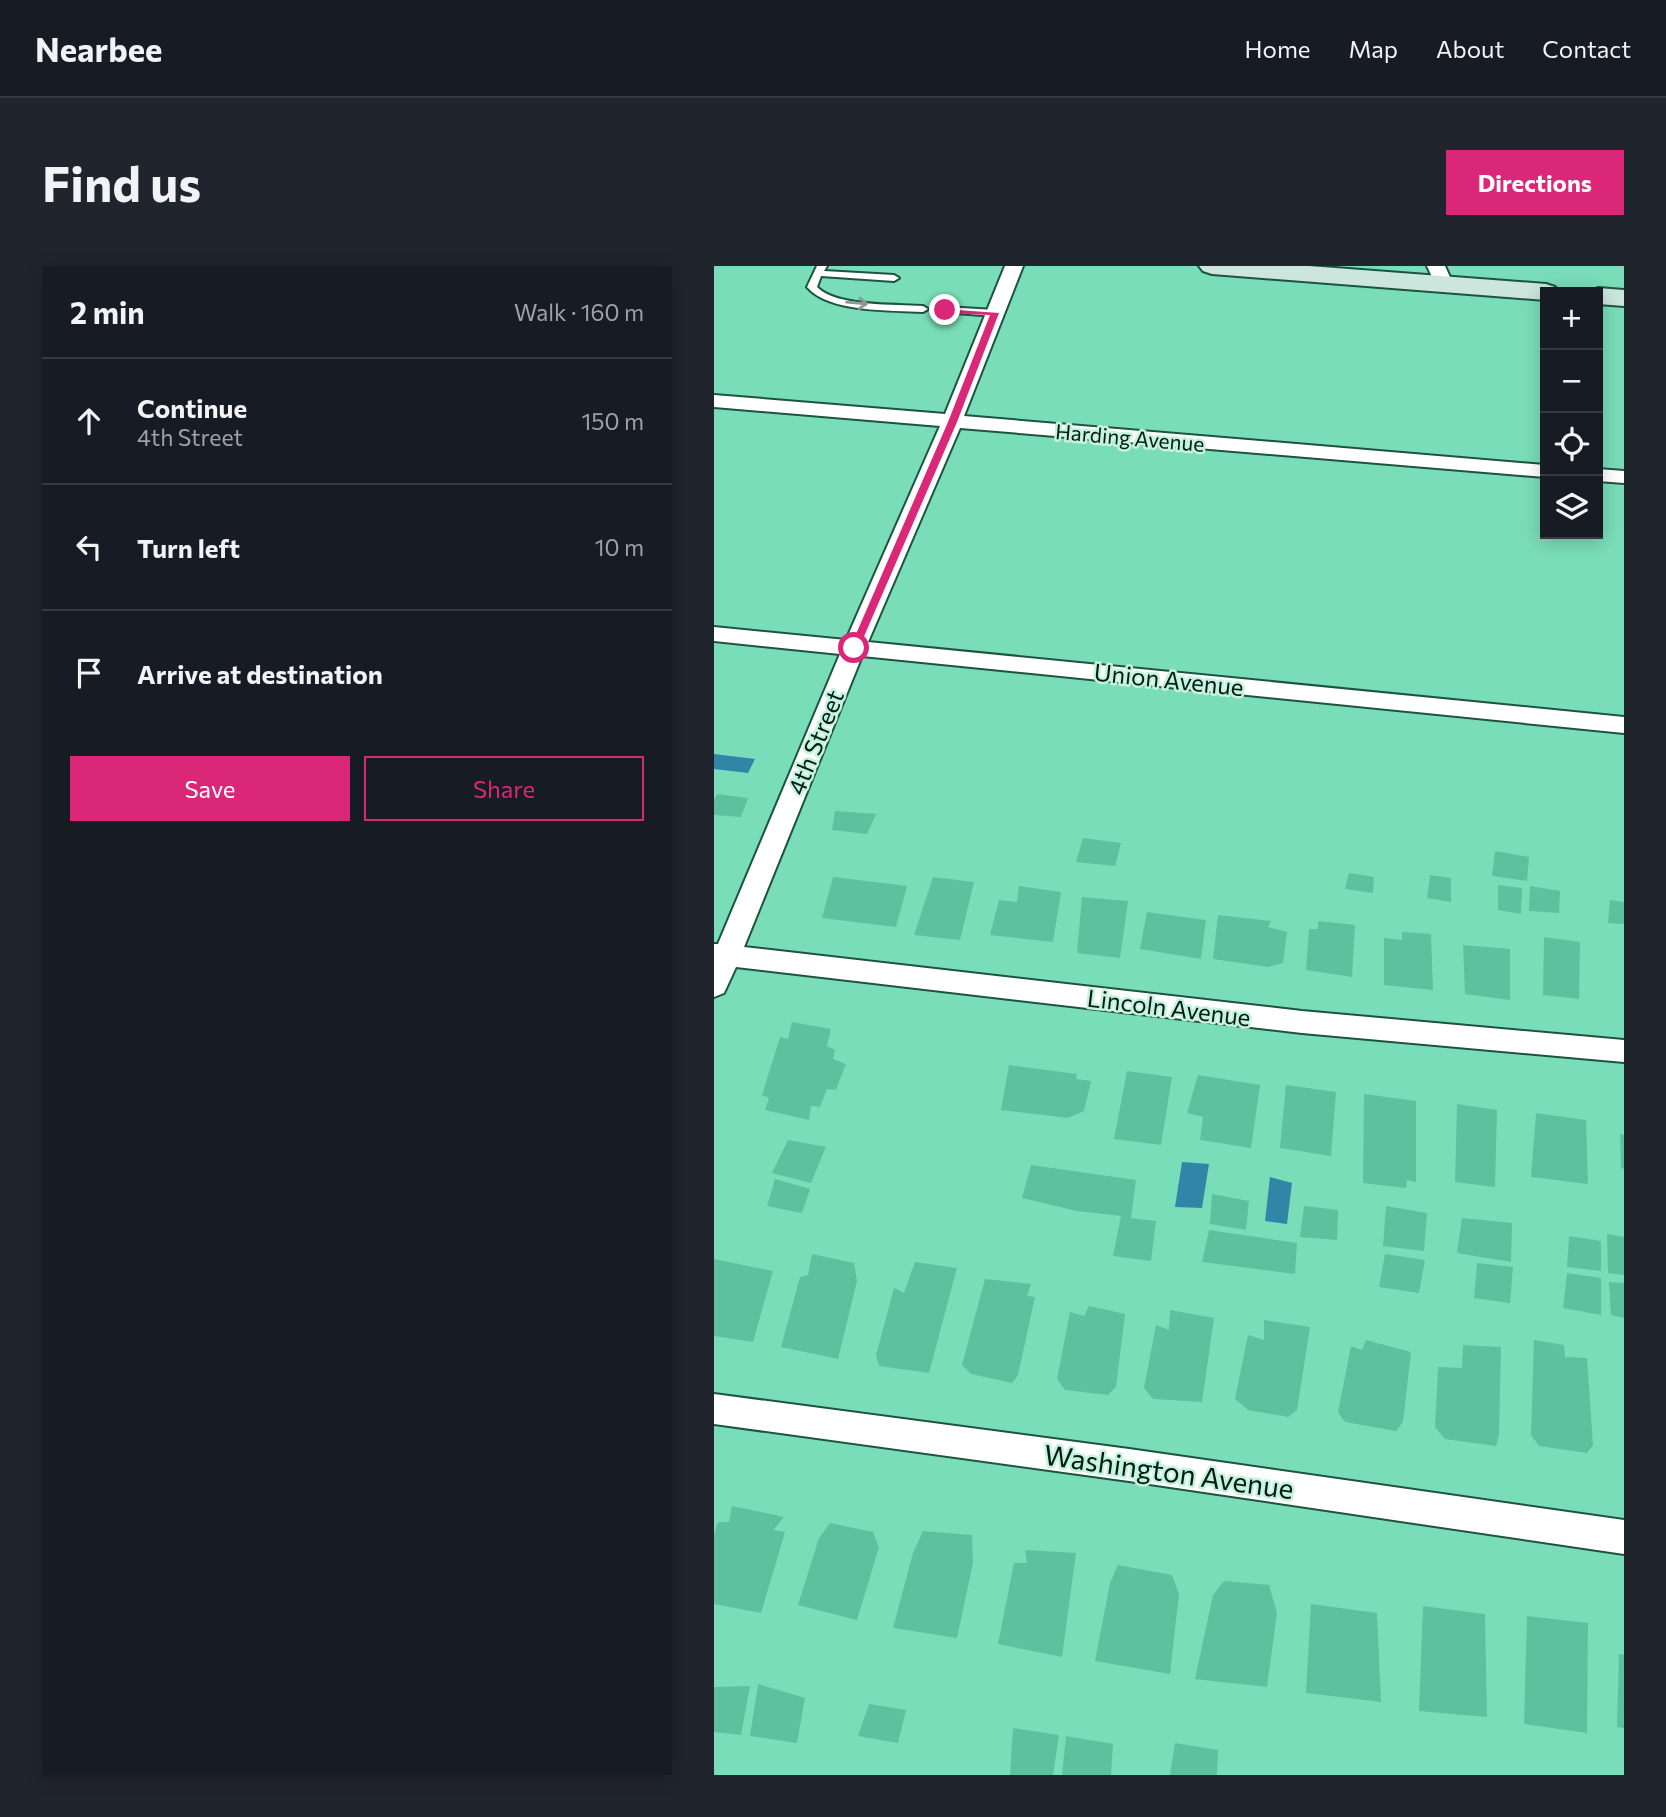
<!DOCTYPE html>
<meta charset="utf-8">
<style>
body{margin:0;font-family:Commissioner,sans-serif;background:#20242c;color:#f1f3f6}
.controls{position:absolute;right:21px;top:21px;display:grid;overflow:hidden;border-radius:0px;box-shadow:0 4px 18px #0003}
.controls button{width:63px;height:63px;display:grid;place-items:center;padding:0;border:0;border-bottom:2px solid #363941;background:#171b24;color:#f1f3f6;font:35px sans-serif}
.stop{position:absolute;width:21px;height:21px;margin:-16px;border:5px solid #db2777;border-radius:50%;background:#fff}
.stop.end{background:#db2777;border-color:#fff;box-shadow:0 2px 7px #0008}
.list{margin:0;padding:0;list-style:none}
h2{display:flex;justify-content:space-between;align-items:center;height:91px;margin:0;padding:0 28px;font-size:30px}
h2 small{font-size:23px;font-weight:400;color:#9ea1a6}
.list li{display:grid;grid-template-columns:46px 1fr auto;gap:21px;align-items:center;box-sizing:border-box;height:126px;padding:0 28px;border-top:2px solid #363941}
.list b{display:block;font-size:26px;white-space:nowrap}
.list p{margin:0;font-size:23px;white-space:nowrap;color:#9ea1a6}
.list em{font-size:23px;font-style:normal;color:#9ea1a6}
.actions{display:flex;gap:14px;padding:21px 28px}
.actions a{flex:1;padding:16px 0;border:2px solid #db2777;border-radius:0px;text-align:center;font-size:24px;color:#db2777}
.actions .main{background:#db2777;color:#fff}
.icon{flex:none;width:38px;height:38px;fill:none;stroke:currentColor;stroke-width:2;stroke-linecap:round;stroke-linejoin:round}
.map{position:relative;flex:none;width:910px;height:1509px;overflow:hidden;border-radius:0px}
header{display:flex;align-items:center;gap:42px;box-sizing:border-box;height:98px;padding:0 35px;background:#171b24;border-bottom:2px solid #363941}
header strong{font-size:33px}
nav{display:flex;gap:38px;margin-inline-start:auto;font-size:24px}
.intro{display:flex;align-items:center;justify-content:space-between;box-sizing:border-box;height:168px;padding:0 42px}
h1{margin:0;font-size:49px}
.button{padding:18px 32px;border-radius:0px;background:#db2777;color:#fff;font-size:24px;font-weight:700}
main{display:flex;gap:42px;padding:0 42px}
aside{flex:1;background:#171b24;border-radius:0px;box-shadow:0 4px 18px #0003}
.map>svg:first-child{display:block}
.water{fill:#3185a7}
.building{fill:#5dc19f}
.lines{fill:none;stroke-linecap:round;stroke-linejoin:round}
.service-casing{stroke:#1d5341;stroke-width:4}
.minor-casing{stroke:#1d5341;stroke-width:4}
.secondary-casing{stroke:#1d5341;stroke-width:4}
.service{fill:#fff;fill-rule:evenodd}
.minor{fill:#fff;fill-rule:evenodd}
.secondary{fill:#cce6dd;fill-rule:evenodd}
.oneway{stroke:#8c9995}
.route{fill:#db2777}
.labels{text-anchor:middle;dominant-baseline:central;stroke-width:5;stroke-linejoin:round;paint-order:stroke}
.far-street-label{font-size:21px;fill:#001c13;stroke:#c5f3e0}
.street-label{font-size:24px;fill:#001c13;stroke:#c5f3e0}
.near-street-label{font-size:28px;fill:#001c13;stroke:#c5f3e0}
</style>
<header>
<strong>Nearbee</strong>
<nav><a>Home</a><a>Map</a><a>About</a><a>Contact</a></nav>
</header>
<div class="intro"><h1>Find us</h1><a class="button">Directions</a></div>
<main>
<aside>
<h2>2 min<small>Walk · 160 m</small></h2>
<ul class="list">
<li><svg class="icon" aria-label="ahead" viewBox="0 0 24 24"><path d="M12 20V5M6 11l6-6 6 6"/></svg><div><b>Continue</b><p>4th Street</p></div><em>150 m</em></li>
<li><svg class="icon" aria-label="left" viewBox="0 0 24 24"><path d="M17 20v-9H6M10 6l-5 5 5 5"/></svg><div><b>Turn left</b></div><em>10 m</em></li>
<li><svg class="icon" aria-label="arrive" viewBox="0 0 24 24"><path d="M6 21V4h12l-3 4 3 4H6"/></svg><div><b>Arrive at destination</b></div></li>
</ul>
<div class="actions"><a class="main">Save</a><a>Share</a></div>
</aside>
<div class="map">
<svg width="910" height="1509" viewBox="0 0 910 1509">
<rect width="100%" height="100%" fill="#7addba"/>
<!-- water -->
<path class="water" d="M0,488L41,493L34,507L0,503Z
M468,896L495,898L488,942L461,941Z
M556,911L578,917L573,958L551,955Z"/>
<!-- building -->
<path class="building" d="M3,528L34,532L27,551L0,549V534Z
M121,545L162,548L153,568L118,564Z
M369,572L407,577L401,600L362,596Z
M781,585L815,591L813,615L778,610Z
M635,607L660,611L659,627L631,623Z
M716,609L737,612V636L713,632Z
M119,611L193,620L182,661L108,652Z
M219,611L260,616L246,674L200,669Z
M784,619L808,622L807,648L784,644Z
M305,620L347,626L339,676L276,669L285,634L303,636Z
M816,620L846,625L845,647L815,645Z
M368,631L414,635L406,692L363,687Z
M896,634L910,636V658L894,657Z
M433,646L492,654L487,693L426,683Z
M504,649L557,655L554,661L573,666L569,697L554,701L499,693Z
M604,655L641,659L638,711L592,704L595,663H604Z
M688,666L717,668L719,724L670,719V672L688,674Z
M830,671L866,676L865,733L829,729Z
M749,679L796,683V734L751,728Z
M78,756L117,763L113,780L121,784L119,793L132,798L122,824L113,823L106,841L97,840L95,854L51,844L55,832L48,829L66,771L74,773Z
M295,799L363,808L362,813L377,815L370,845L354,852L287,844Z
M413,805L458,811L447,879L400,873Z
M484,809L546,819L537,882L486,874L489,851L473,847Z
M572,819L622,826L617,890L566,882Z
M650,828L702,835V916L693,914L692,922L649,917Z
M743,838L783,844L781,921L741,916Z
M822,847L872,854L874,918L817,911Z
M906,868L910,869V903L907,902Z
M74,874L112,881L97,917L58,907Z
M317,899L422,914L417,952L442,955L437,995L399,990L407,950L363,945L308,932Z
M61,913L96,923L88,947L53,940Z
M498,928L535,935L532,964L496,958Z
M590,940L624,944L623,974L586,971Z
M672,940L713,947L710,985L669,980Z
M748,952L798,957L797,996L743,987Z
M495,964L583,977L581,1008L488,996Z
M893,968L910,971V1009L894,1007Z
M855,970L887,975V1005L853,1001Z
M98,988L140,997L143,1015L124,1093L67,1081L86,1011L94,1009Z
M671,988L711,994L705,1027L665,1021Z
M0,993L59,1005L39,1076L0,1070Z
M201,996L243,1002L215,1107L165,1100L162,1089L180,1022L190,1027Z
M763,997L799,1001L796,1037L760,1032Z
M853,1007L887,1012V1049L849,1042Z
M271,1013L317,1018L313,1030L321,1031L304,1109L298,1117L257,1108L248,1099Z
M895,1016L910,1017V1052L897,1049Z
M375,1040L411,1048L402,1121L394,1129L351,1124L343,1113L356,1046L370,1050Z
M456,1044L500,1052L488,1136L439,1133L430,1122L442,1059L455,1064Z
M550,1054L596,1061L583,1144L574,1151L534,1144L521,1133L534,1069L550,1074Z
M652,1074L697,1086L689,1156L682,1165L631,1156L624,1146L637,1080L648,1084Z
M820,1074L850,1079L851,1091L873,1092L879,1179L873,1187L825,1180L817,1169Z
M749,1079L787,1081L785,1169L782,1180L731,1173L721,1161L724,1101L748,1102Z
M18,1240L70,1251L59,1264L71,1266L47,1347L0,1338V1269L4,1256H15Z
M116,1257L159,1266L165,1281L143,1354L84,1339L105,1272Z
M209,1265L258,1269L259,1297L243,1372L179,1362L199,1287Z
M311,1284L362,1287L348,1391L284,1378L300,1297H313Z
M404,1299L458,1309L465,1328L456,1408L381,1395L396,1317Z
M510,1315L555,1319L563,1347L553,1421L481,1413L499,1329Z
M597,1338L663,1347L667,1436L592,1427Z
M709,1340L771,1348L773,1451L705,1445Z
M813,1350L874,1357L873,1467L810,1458Z
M905,1388L910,1389V1462L903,1461Z
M44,1418L91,1432L83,1477L36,1470Z
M36,1420L27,1469L0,1466V1421Z
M155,1438L192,1444L184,1477L144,1470Z
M299,1462L345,1469L339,1509H296Z
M352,1470L399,1478L397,1509H348Z
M461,1477L504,1484L503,1509H456Z"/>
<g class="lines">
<defs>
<path id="service" d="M103,0H113L110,5L180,9L185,12L180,15L107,10L103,21C122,41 182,38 209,40L214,43L209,46C177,44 115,47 93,21Z
M231,41L281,44L286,47L281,50L228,46L226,44Z"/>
<path id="minor" d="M291,0H309L250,150L831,199V211L246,162L154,376L910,451V467L148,390L30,681L588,745L910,774V796L588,767L22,701L10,727L0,731V678H4L126,388L0,375V361L132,374L226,160L0,141V129L231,148Z
M713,0H731L739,18L737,22H723Z
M884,203L910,205V217L884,215Z
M0,1128L415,1183L910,1254V1288L415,1215L0,1158Z"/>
<path id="secondary" d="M485,0H595L832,18L841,21L845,26H831V34L498,8L489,5Z
M884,22L910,24V40L884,38V26H874Z"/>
</defs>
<!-- service casing -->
<use href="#service" class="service-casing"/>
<!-- minor casing -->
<use href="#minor" class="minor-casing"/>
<!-- secondary casing -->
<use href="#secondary" class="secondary-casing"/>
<!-- service -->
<use href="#service" class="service"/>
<!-- minor -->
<use href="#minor" class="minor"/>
<!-- secondary -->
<use href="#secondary" class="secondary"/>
</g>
<!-- one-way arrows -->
<defs><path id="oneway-shaft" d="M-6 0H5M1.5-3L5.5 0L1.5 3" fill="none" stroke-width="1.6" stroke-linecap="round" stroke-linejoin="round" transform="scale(1.75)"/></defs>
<use class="oneway" href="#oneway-shaft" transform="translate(143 37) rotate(5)"/>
<!-- route -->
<path class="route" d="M229,43L285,47L243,156L145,382L140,385L136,382L234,156L276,49L231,47Z"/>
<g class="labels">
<!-- far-street labels -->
<g class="far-street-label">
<text transform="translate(416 171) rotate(5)">Harding Avenue</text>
</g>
<!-- street labels -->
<g class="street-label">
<text transform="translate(455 413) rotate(6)">Union Avenue</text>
<text transform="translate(101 476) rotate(-68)">4th Street</text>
<text transform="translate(455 741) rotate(7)">Lincoln Avenue</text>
</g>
<!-- near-street labels -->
<g class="near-street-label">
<text transform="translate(455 1205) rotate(8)">Washington Avenue</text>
</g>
</g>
</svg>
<div class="controls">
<button>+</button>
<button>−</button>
<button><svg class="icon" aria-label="locate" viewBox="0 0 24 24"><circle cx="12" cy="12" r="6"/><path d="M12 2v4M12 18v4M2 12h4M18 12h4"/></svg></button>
<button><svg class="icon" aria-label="layers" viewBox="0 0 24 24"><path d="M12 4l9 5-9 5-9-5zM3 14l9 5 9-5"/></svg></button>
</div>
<div class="stop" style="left:140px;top:382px"></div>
<div class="stop end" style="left:231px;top:44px"></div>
</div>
</main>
